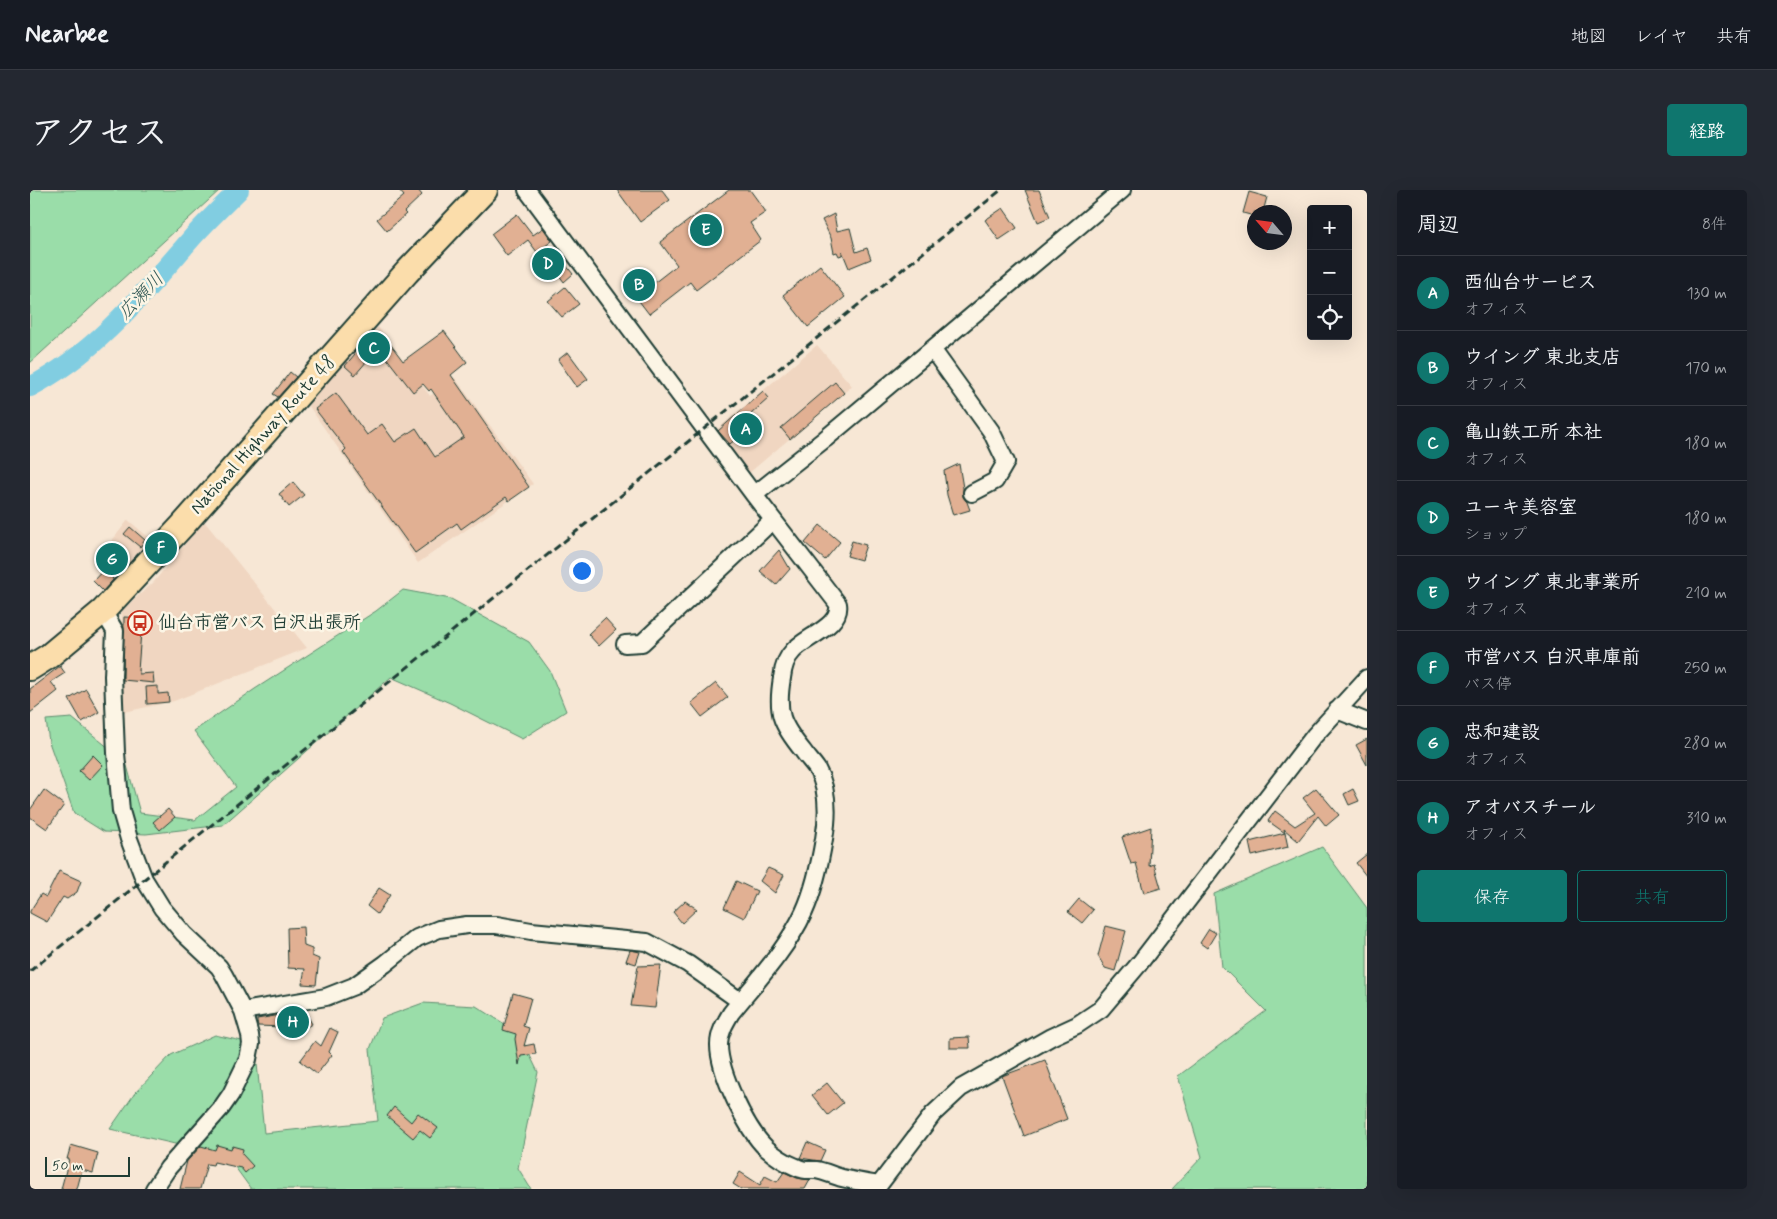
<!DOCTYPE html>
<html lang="ja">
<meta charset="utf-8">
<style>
body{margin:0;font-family:Mynerve,"Klee One",sans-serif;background:#242831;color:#f1f3f6}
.controls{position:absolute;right:15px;top:15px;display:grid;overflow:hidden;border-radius:5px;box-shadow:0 5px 20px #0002}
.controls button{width:45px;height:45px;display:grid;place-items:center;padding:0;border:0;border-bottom:1px solid #363941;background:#171b24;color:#f1f3f6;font:25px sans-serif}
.compass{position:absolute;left:1217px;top:15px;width:45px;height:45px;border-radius:50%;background:#171b24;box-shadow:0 5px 20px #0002;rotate:298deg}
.scale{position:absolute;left:15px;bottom:12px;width:85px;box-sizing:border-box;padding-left:5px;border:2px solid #1f3d34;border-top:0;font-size:14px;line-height:18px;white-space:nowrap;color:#1f3d34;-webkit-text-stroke:4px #fcf5e5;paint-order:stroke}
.you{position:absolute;left:551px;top:380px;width:18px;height:18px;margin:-12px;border:4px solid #fff;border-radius:50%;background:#1a73e8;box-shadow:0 0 0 8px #1a73e833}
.badge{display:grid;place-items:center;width:32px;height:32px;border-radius:50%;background:#0f766e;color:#fff;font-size:16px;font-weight:700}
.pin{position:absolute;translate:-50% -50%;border:2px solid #fff;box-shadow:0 1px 5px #0006}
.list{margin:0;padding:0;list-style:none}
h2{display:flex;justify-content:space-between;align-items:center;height:65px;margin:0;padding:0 20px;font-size:21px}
h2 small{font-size:16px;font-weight:400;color:#9ea1a6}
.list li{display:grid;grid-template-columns:32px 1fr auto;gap:15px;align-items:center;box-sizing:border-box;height:75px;padding:0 20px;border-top:1px solid #363941}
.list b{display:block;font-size:19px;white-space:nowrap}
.list p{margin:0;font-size:16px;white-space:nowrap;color:#9ea1a6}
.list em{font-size:16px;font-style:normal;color:#9ea1a6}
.actions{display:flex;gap:10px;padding:15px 20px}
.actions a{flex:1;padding:11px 0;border:1px solid #0f766e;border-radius:5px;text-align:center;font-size:18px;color:#0f766e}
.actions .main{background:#0f766e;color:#fff}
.icon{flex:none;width:28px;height:28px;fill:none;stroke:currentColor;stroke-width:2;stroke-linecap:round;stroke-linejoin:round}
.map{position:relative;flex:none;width:1337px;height:999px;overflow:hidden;border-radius:5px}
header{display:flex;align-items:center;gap:30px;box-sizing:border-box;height:70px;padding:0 25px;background:#171b24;border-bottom:1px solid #363941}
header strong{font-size:24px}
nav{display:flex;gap:28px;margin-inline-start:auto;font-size:18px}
.intro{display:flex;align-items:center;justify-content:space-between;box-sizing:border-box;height:120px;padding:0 30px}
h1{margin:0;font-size:35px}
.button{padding:12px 22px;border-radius:5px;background:#0f766e;color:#fff;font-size:18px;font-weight:700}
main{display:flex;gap:30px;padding:0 30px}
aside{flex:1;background:#171b24;border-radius:5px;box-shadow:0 5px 20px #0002}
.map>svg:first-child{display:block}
.built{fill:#f0d6c1}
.green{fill:#9adda9;stroke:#5c8d6e}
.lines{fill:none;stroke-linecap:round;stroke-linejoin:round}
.river{stroke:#81cde1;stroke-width:20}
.building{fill:#e1b093;stroke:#1f3d34}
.minor-casing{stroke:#1f3d34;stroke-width:20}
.highway-casing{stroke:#1f3d34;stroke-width:28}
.minor{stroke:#fcf5e5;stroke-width:16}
.highway{stroke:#fbddab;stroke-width:24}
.rail{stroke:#1f3d34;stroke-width:3;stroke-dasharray:8 4;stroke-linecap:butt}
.labels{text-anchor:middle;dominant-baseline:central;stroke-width:5;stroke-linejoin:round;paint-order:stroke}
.street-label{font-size:18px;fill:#1f3d34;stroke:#fcf5e5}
.poi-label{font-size:18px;font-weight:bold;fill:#1f3d34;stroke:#fcf5e5;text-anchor:start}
.water-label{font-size:19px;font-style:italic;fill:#335a57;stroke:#fcf5e5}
</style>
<header>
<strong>Nearbee</strong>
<nav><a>地図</a><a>レイヤ</a><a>共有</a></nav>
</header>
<div class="intro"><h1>アクセス</h1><a class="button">経路</a></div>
<main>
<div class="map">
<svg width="1337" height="999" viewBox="0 0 1337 999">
<rect width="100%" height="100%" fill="#f7e7d5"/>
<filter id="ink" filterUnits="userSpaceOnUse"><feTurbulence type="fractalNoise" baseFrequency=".02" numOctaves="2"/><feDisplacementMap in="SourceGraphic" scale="10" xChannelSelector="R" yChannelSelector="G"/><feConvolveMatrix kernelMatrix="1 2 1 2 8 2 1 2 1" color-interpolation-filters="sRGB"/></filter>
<g filter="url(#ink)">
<!-- built -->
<path class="built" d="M348,137L400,206L425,188L503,294L388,373L276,212Z
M787,155L822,196L719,283L684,242Z
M98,330L123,351L90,388L67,370Z
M174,331L277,458L144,511L90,523L92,420L123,393Z"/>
<!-- green -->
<path class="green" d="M0,0H190L0,173Z
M373,400L421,409L499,452L520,481L536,521L492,549L420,513L361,487L193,635L116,644L74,642L44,623L19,552L16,530L42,528L96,572L110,623L165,630L206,597L164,541L225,499L346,421Z
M1292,657L1337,718V999H1142L1172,967L1148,886L1236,821L1192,777L1184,704Z
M393,813L446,816L489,843L508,882L488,978L501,999H221L197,966L80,939L105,903L141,865L185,845L225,854L234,943L348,931L340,859L352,828Z"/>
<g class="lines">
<!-- river -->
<path class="river" d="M0,197C66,163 113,104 161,49C176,32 193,16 209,0"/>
</g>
<!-- building -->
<path class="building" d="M369,0H388L392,5L374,22L376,24L357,41L347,29L374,6Z
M587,0H632L640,10L610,32Z
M699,0H720L736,22L720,33L731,50L666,100L660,92L619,124L606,107L647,75L630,52Z
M995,0H1009L1020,27L1008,32Z
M1219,2L1237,7L1233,22H1224V26L1213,23Z
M973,18L987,38L969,50L955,30Z
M487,24L503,45L513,38L522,51L507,62L498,50L477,66L461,44Z
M804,24L807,41L820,38L826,62L837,58L841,69L819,78L812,61V65L809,66L807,62L804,63L801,48L792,30Z
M535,74L543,84L534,92L526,81Z
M790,75L815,107L778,137L753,105Z
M535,97L549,114L532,127L518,111Z
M414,141L437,172L421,185L499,297L479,311L476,307L431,339L427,333L385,363L313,262L316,259L285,219L306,203L337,245L352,234L365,252L386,238L405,267L434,247L401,199L399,201L393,194L383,202L352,162L361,155L373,171Z
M339,147L350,156L325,185L315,176Z
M538,162L558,189L547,197L528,170Z
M260,182L266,187L248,207L243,204Z
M805,192L814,203L760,249L751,238Z
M733,201L739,208L721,224L726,231L700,254L688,241Z
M929,274L933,298V307L937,312L940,320L923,325L917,305L914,281Z
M263,292L274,305L259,317L249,304Z
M790,335L810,352L795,370L775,353Z
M100,337L115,350L110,357L94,344Z
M822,351L836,355L831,370L817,366Z
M749,360L760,379L746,395L730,381Z
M75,378L82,385L83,390L73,401L63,391Z
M94,427L112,428L108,481H109V484L123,483L124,493L93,490Z
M575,428L586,440L569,456L558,444Z
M30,476L35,483L21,492L28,501L0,523V499Z
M686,493L698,507L672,527L661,513Z
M128,496V504L138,503L139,512L117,514L116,497Z
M56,499L69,522L52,532L39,509Z
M1337,549V575L1326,555Z
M63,565L73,575L59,590L49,581Z
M1286,598L1309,625L1296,636L1288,626L1268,651L1254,639L1255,643L1238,631L1245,621L1265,636L1285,623L1273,608Z
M1323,599L1329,611L1319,615L1314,604Z
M14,600L34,615L17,639L0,627V620Z
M138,619L145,627L130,640L123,632Z
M1121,637L1119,676L1124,674L1131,698L1114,703L1106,673L1101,674L1092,647Z
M1255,643L1258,657L1222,666L1219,652Z
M1337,664V687L1326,673Z
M738,678L754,685L745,703L730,691Z
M29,681L51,691L47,702L37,709L33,707L17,732L0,723V721L11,704L16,707Z
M706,691L727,701L714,728L694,718Z
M349,698L360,705L347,724L337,716Z
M1049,709L1063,720L1052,733L1038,722Z
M655,711L667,719L652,733L643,722Z
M1076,736L1096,741L1085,781L1075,778L1068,766Z
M273,737L274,756L282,759V766L289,769L286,795L272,794L275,779L258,778L257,738Z
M1179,739L1186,743L1177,758L1170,753Z
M600,760L610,762L606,774L596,771Z
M631,775L625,818L601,816L608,776Z
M483,803L501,808L493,836L499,838L494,856L504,854L506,864L491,866L489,875L485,849L486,844L473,840Z
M275,821L282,834L257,847L252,837L228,836L227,832V829Z
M300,838L308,842L299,862L302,865L287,884L270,871L285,851L291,856Z
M939,847L940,858H920V848Z
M1015,870L1037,929L994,946L972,886Z
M797,893L813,913L798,925L782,905Z
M364,917L381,932L388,923L408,938L400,948L390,940L383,948L357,926Z
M777,952L795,960L790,971L770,968Z
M41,955L68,963L63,983L52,980L47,999H31L39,969H37Z
M187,955L201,959L202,956L213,959L212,964L223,976L215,983L211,978L184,972L183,975L177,974L170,999H150L157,971L171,956L185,960Z
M710,982L730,995L735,986L747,992L754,982L767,988L780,990L775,999H711L703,994Z"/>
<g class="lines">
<defs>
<path id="minor" d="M497,0L724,305L808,414C812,436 775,447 763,461C756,468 753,478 752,488C746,523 751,534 773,561C777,567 783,573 787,579C799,600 798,626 794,649C790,673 784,700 774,722C757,759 726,792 701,823C695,833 689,843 689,855C689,882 716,939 736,958C744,965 754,972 764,976C774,981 776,980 786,980C794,981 804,986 812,988C824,991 837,993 849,995
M902,159L961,241L976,272L965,291L942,303
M724,305L795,249L1092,0
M73,421L85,441L83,486L86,563L91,621L99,649L114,689L132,718L154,744L189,777L194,785L213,821L220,845L221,854L218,869L201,904L192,917L138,978L124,999
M595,454L612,453L743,330
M1307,520L1337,532
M213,821L296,807L324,796L355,774L387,748L409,739L437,735H467L501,741L617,752L658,774L710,811
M846,999L903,924L931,898L1021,847L1047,835L1071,819L1109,774L1284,546L1337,488"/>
<path id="highway" d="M0,478L19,466L73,421L153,335L377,82L455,0"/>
</defs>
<!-- minor casing -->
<use href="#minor" class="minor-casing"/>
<!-- highway casing -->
<use href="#highway" class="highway-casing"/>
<!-- minor -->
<use href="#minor" class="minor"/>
<!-- highway -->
<use href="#highway" class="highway"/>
<!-- rail -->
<path class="rail" d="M0,781L971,0"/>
</g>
</g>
<!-- icons -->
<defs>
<symbol id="bus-ring" viewBox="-11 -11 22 22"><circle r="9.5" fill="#fcf5e5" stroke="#c8321e" stroke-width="1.5"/><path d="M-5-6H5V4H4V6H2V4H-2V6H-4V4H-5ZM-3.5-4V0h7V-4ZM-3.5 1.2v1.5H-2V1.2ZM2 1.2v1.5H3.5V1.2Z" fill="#c8321e"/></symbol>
</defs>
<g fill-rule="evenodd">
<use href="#bus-ring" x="96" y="419" width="28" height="28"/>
</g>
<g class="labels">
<!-- street labels -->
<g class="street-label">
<text transform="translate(233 245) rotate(-48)">National Highway Route 48</text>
</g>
<!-- poi labels -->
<g class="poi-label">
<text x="128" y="433">仙台市営バス 白沢出張所</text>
</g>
<!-- water labels -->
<g class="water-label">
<text transform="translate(111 106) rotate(-46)">広瀬川</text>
</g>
</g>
</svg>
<div class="controls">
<button>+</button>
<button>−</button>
<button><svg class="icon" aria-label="locate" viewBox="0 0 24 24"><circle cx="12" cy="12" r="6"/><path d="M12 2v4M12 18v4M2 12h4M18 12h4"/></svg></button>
</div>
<svg class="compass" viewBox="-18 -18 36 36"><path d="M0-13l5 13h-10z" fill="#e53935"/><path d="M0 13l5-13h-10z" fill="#9ea1a6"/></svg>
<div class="scale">50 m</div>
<div class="you"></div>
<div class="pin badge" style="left:716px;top:239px">A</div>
<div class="pin badge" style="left:609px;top:95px">B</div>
<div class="pin badge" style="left:344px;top:158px">C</div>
<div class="pin badge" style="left:518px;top:74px">D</div>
<div class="pin badge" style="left:676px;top:40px">E</div>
<div class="pin badge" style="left:131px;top:358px">F</div>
<div class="pin badge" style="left:82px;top:369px">G</div>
<div class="pin badge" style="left:263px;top:832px">H</div>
</div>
<aside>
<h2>周辺<small>8件</small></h2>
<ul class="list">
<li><span class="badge">A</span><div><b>西仙台サービス</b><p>オフィス</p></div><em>130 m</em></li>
<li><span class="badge">B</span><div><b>ウイング 東北支店</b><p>オフィス</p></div><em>170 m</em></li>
<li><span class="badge">C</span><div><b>亀山鉄工所 本社</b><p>オフィス</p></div><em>180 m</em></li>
<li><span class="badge">D</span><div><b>ユーキ美容室</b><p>ショップ</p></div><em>180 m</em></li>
<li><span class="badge">E</span><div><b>ウイング 東北事業所</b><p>オフィス</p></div><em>210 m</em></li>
<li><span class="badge">F</span><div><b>市営バス 白沢車庫前</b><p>バス停</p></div><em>250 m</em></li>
<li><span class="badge">G</span><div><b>忠和建設</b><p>オフィス</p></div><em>280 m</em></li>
<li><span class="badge">H</span><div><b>アオバスチール</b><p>オフィス</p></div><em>310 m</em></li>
</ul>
<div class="actions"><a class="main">保存</a><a>共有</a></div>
</aside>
</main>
